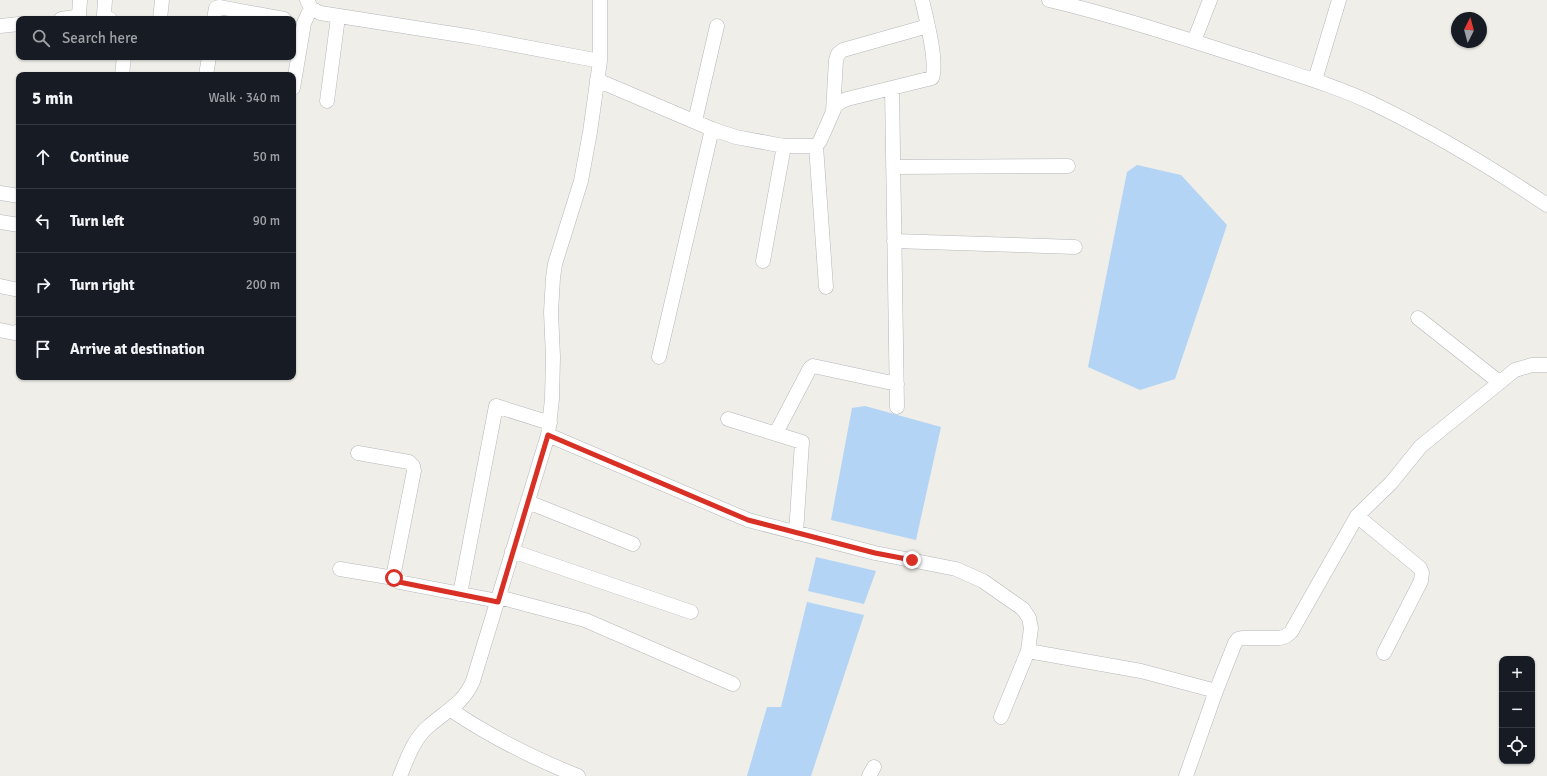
<!DOCTYPE html>
<meta charset="utf-8">
<style>
body{margin:0;font-family:Signika,sans-serif;background:#20242c;color:#f1f3f6}
.controls{position:absolute;right:12px;bottom:12px;display:grid;overflow:hidden;border-radius:8px;box-shadow:0 1px 3px #0004}
.controls button{width:36px;height:36px;display:grid;place-items:center;padding:0;border:0;border-bottom:1px solid #363941;background:#171b24;color:#f1f3f6;font:20px sans-serif}
.compass{position:absolute;left:1451px;top:12px;width:36px;height:36px;border-radius:50%;background:#171b24;box-shadow:0 1px 3px #0004;rotate:6deg}
.stop{position:absolute;width:12px;height:12px;margin:-9px;border:3px solid #d93025;border-radius:50%;background:#fff}
.stop.end{background:#d93025;border-color:#fff;box-shadow:0 1px 4px #0008}
.list{margin:0;padding:0;list-style:none}
h2{display:flex;justify-content:space-between;align-items:center;height:52px;margin:0;padding:0 16px;font-size:17px}
h2 small{font-size:13px;font-weight:400;color:#9ea1a6}
.list li{display:grid;grid-template-columns:26px 1fr auto;gap:12px;align-items:center;box-sizing:border-box;height:64px;padding:0 16px;border-top:1px solid #363941}
.list b{display:block;font-size:15px;white-space:nowrap}
.list em{font-size:13px;font-style:normal;color:#9ea1a6}
.icon{flex:none;width:22px;height:22px;fill:none;stroke:currentColor;stroke-width:2;stroke-linecap:round;stroke-linejoin:round}
.map{position:relative;flex:none;width:1547px;height:776px;overflow:hidden}
.search{position:absolute;background:#171b24;box-shadow:0 1px 3px #0004;left:16px;top:16px;width:280px;height:44px;display:flex;align-items:center;gap:10px;box-sizing:border-box;padding:0 14px;border-radius:8px;color:#9ea1a6;font-size:15px}
.panel{position:absolute;background:#171b24;box-shadow:0 1px 3px #0004;left:16px;top:72px;width:280px;height:308px;border-radius:8px}
.map>svg:first-child{display:block}
.water{fill:#b3d4f5}
.lines{fill:none;stroke-linecap:round;stroke-linejoin:round}
.minor-casing{stroke:#b5b7bb;stroke-width:15}
.minor{stroke:#fff;stroke-width:14}
.route{stroke:#d93025;stroke-width:5}
</style>
<div class="map">
<svg width="1547" height="776" viewBox="0 0 1547 776">
<rect width="100%" height="100%" fill="#efeee8"/>
<!-- water -->
<path class="water" d="M1137,165L1181,175L1227,225L1175,379L1140,390L1088,367L1127,172Z
M865,406L941,427L916,540L831,520L852,408Z
M816,557L876,571L864,604L808,591Z
M807,602L864,615L811,776H747L767,707H781Z"/>
<g class="lines">
<defs>
<path id="minor" d="M105,0L104,15V17L110,19
M307,0L311,8L320,13L473,37L600,61
M1049,0C1116,16 1183,38 1249,59C1291,73 1334,85 1374,104C1434,133 1492,168 1547,205
M61,19L75,17L79,15L80,0
M160,19L162,0
M214,19L216,8L219,7L284,19
M0,26L19,24
M1194,41L1210,0
M122,75L124,57
M206,75L209,57
M597,80L712,129L736,137L784,146H816L820,141L835,107L840,102L847,99L932,78C938,63 926,17 922,0
M1315,80L1339,0
M293,88L304,23L311,8
M892,88L897,407
M327,101L338,17
M833,111L836,60L838,54L843,50L928,26
M695,121L717,26
M816,146L826,287
M893,167L1068,166
M0,193L19,196
M0,222L19,225
M894,241L1075,247
M763,261L784,146
M0,286L19,290
M1418,318L1499,382
M0,330L14,333L19,331
M659,357L712,129
M728,419L802,442L796,533
M776,433L810,368L813,366L897,384
M548,435L748,520L875,553L956,569L983,581L1023,609L1029,618L1031,628L1028,651L1001,717
M358,453L409,462L413,466L414,471L394,572V578L399,582L498,601
M528,502L633,544
M1357,516L1420,568L1422,573L1421,581L1384,653
M512,551L691,612
M340,569L394,578
M460,594L496,406L550,423
M499,597L585,620L733,684
M1028,651L1141,671L1216,691
M451,710C491,737 533,758 578,776
M400,776C407,759 414,738 429,726C447,710 463,704 473,681L548,435L552,399L553,357L551,312L553,278L555,264L581,181L590,132L600,61V0
M869,776L874,767
M1186,776L1216,691L1235,643L1238,639L1242,638H1280L1286,636L1291,632L1357,516L1391,483L1421,446L1515,370L1532,365H1547"/>
</defs>
<!-- minor casing -->
<use href="#minor" class="minor-casing"/>
<!-- minor -->
<use href="#minor" class="minor"/>
</g>
<g class="lines">
<!-- route -->
<path class="route" d="M394,578L399,582L498,602L548,435L748,520L875,553L912,560"/>
</g>
</svg>
<div class="controls">
<button>+</button>
<button>−</button>
<button><svg class="icon" aria-label="locate" viewBox="0 0 24 24"><circle cx="12" cy="12" r="6"/><path d="M12 2v4M12 18v4M2 12h4M18 12h4"/></svg></button>
</div>
<svg class="compass" viewBox="-18 -18 36 36"><path d="M0-13l5 13h-10z" fill="#e53935"/><path d="M0 13l5-13h-10z" fill="#9ea1a6"/></svg>
<div class="stop" style="left:394px;top:578px"></div>
<div class="stop end" style="left:912px;top:560px"></div>
<div class="search"><svg class="icon" aria-label="search" viewBox="0 0 24 24"><circle cx="10" cy="10" r="6"/><path d="M15 15l6 6"/></svg>Search here</div>
<section class="panel">
<h2>5 min<small>Walk · 340 m</small></h2>
<ul class="list">
<li><svg class="icon" aria-label="ahead" viewBox="0 0 24 24"><path d="M12 20V5M6 11l6-6 6 6"/></svg><div><b>Continue</b></div><em>50 m</em></li>
<li><svg class="icon" aria-label="left" viewBox="0 0 24 24"><path d="M17 20v-9H6M10 6l-5 5 5 5"/></svg><div><b>Turn left</b></div><em>90 m</em></li>
<li><svg class="icon" aria-label="right" viewBox="0 0 24 24"><path d="M7 20v-9h11M14 6l5 5-5 5"/></svg><div><b>Turn right</b></div><em>200 m</em></li>
<li><svg class="icon" aria-label="arrive" viewBox="0 0 24 24"><path d="M6 21V4h12l-3 4 3 4H6"/></svg><div><b>Arrive at destination</b></div></li>
</ul>
</section>
</div>
